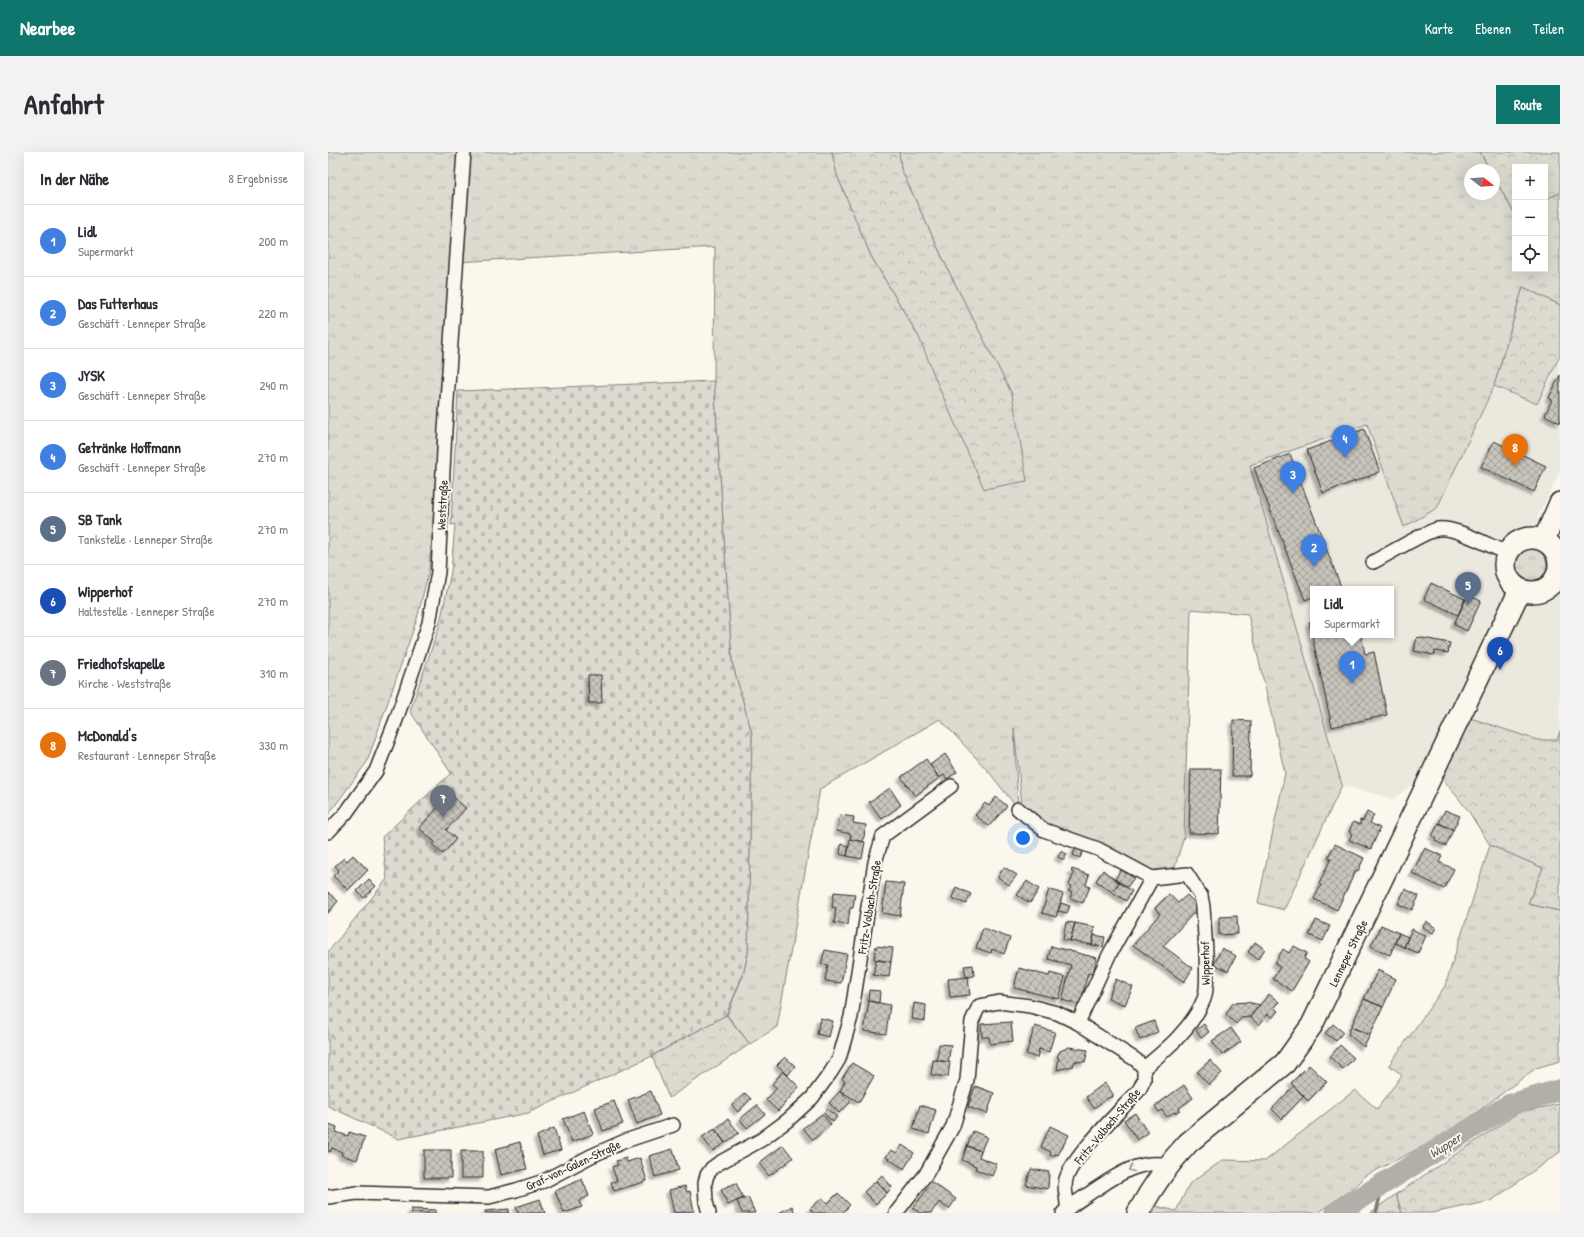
<!DOCTYPE html>
<html lang="de">
<meta charset="utf-8">
<style>
body{margin:0;font-family:"Patrick Hand",sans-serif;background:#f2f2f3;color:#2b2b33}
.controls{position:absolute;right:12px;top:12px;display:grid;overflow:hidden;border-radius:0px;box-shadow:0 4px 16px #0002}
.controls button{width:36px;height:36px;display:grid;place-items:center;padding:0;border:0;border-bottom:1px solid #e1e1e2;background:#fff;color:#2b2b33;font:20px sans-serif}
.compass{position:absolute;left:1136px;top:12px;width:36px;height:36px;border-radius:50%;background:#fff;box-shadow:0 4px 16px #0002;rotate:107deg}
.you{position:absolute;left:695px;top:686px;width:14px;height:14px;margin:-10px;border:3px solid #fff;border-radius:50%;background:#1a73e8;box-shadow:0 0 0 6px #1a73e833}
.badge{display:grid;place-items:center;width:26px;height:26px;border-radius:50%;background:#0f766e;color:#fff;font-size:13px;font-weight:700}
.pin{position:absolute;translate:-50% -33px;filter:drop-shadow(0 1px 2px #0008)}
.pin::after{content:'';position:absolute;top:21px;width:14px;height:12px;background:inherit;clip-path:polygon(0 0,100% 0,50% 100%)}
.popup{position:absolute;left:982px;top:434px;width:84px;height:52px;box-sizing:border-box;display:grid;place-content:center;border-radius:0px;background:#fff;filter:drop-shadow(0 1px 3px #0005);font-size:13px;white-space:nowrap;color:#7c7c81}
.popup b{font-size:15px;color:#2b2b33}
.popup::after{content:'';position:absolute;left:50%;top:100%;margin-left:-8px;border:8px solid transparent;border-top-color:#fff}
.list{margin:0;padding:0;list-style:none}
h2{display:flex;justify-content:space-between;align-items:center;height:52px;margin:0;padding:0 16px;font-size:17px}
h2 small{font-size:13px;font-weight:400;color:#7c7c81}
.list li{display:grid;grid-template-columns:26px 1fr auto;gap:12px;align-items:center;box-sizing:border-box;height:72px;padding:0 16px;border-top:1px solid #e1e1e2}
.list b{display:block;font-size:15px;white-space:nowrap}
.list p{margin:0;font-size:13px;white-space:nowrap;color:#7c7c81}
.list em{font-size:13px;font-style:normal;color:#7c7c81}
.icon{flex:none;width:22px;height:22px;fill:none;stroke:currentColor;stroke-width:2;stroke-linecap:round;stroke-linejoin:round}
.map{position:relative;flex:none;width:1232px;height:1061px;overflow:hidden;border-radius:0px}
header{display:flex;align-items:center;gap:24px;box-sizing:border-box;height:56px;padding:0 20px;background:#0f766e;color:#fff}
header strong{font-size:19px}
nav{display:flex;gap:22px;margin-inline-start:auto;font-size:14px}
.intro{display:flex;align-items:center;justify-content:space-between;box-sizing:border-box;height:96px;padding:0 24px}
h1{margin:0;font-size:28px}
.button{padding:10px 18px;border-radius:0px;background:#0f766e;color:#fff;font-size:14px;font-weight:700}
main{display:flex;gap:24px;padding:0 24px}
aside{flex:1;background:#fff;border-radius:0px;box-shadow:0 4px 16px #0002}
.map>svg:first-child{display:block}
.built{fill:#ebe8de;fill-rule:evenodd}
.grass{fill:url(#grass-tufts);stroke:#84827e}
.forest{fill:url(#forest-crowns);stroke:#84827e}
.cemetery{fill:url(#cemetery-stones);stroke:#84827e}
.lines{fill:none;stroke-linecap:round;stroke-linejoin:round}
.stream{stroke:#7b7a75;stroke-width:3.5}
.river{stroke:#b1afa7;stroke-width:22}
.building{fill:url(#building-cross-hatch);stroke:#2b2b2b;filter:url(#shadow)}
.street-casing{stroke:#2b2b2b;stroke-width:16}
.primary-casing{stroke:#2b2b2b;stroke-width:24}
.street{stroke:#fbf7ec;stroke-width:13}
.primary{stroke:#fbf7ec;stroke-width:21}
.oneway{stroke:#93918c}
.labels{text-anchor:middle;dominant-baseline:central;stroke-width:4;stroke-linejoin:round;paint-order:stroke}
.street-label{font-size:12px;fill:#2b2b2b;stroke:#fbf7ec}
.water-label{font-size:13px;font-style:italic;fill:#5a5956;stroke:#fbf7ec}
</style>
<header>
<strong>Nearbee</strong>
<nav><a>Karte</a><a>Ebenen</a><a>Teilen</a></nav>
</header>
<div class="intro"><h1>Anfahrt</h1><a class="button">Route</a></div>
<main>
<aside>
<h2>In der Nähe<small>8 Ergebnisse</small></h2>
<ul class="list">
<li><span class="badge" style="background:#3f7fe0">1</span><div><b>Lidl</b><p>Supermarkt</p></div><em>200 m</em></li>
<li><span class="badge" style="background:#3f7fe0">2</span><div><b>Das Futterhaus</b><p>Geschäft · Lenneper Straße</p></div><em>220 m</em></li>
<li><span class="badge" style="background:#3f7fe0">3</span><div><b>JYSK</b><p>Geschäft · Lenneper Straße</p></div><em>240 m</em></li>
<li><span class="badge" style="background:#3f7fe0">4</span><div><b>Getränke Hoffmann</b><p>Geschäft · Lenneper Straße</p></div><em>270 m</em></li>
<li><span class="badge" style="background:#5c6f8a">5</span><div><b>SB Tank</b><p>Tankstelle · Lenneper Straße</p></div><em>270 m</em></li>
<li><span class="badge" style="background:#1a4fb4">6</span><div><b>Wipperhof</b><p>Haltestelle · Lenneper Straße</p></div><em>270 m</em></li>
<li><span class="badge" style="background:#6b7280">7</span><div><b>Friedhofskapelle</b><p>Kirche · Weststraße</p></div><em>310 m</em></li>
<li><span class="badge" style="background:#e8710a">8</span><div><b>McDonald's</b><p>Restaurant · Lenneper Straße</p></div><em>330 m</em></li>
</ul>
</aside>
<div class="map">
<svg width="1232" height="1061" viewBox="0 0 1232 1061">
<defs>
<pattern id="grass-tufts" width="24" height="20" patternUnits="userSpaceOnUse"><rect width="24" height="20" fill="#dddad0"/><path d="M3 7l-1-3M5 7V3M7 7l1-3M15 17l-1-3M17 17v-4M19 17l1-3" fill="none" stroke="#bebbb3"/></pattern>
<pattern id="forest-crowns" width="20" height="18" patternUnits="userSpaceOnUse"><rect width="20" height="18" fill="#dddad0"/><path d="M2 6a3 3 0 1 1 6 0M12 15a3 3 0 1 1 6 0" fill="none" stroke="#bebbb3"/></pattern>
<pattern id="cemetery-stones" width="16" height="16" patternUnits="userSpaceOnUse"><rect width="16" height="16" fill="#dddad0"/><path d="M2 7V4a2 2 0 0 1 4 0v3zM10 15v-3a2 2 0 0 1 4 0v3z" fill="#bebbb3"/></pattern>
<pattern id="building-cross-hatch" width="8" height="8" patternUnits="userSpaceOnUse"><rect width="8" height="8" fill="#c7c4bc"/><path d="M0 0l8 8M0 8l8-8" fill="none" stroke="#a29f99"/></pattern>
<filter id="shadow"><feDropShadow dx="-3.5" dy="3.5" stdDeviation="1" flood-color="#0004"/></filter>
</defs>
<rect width="100%" height="100%" fill="#fbf7ec"/>
<filter id="ink" filterUnits="userSpaceOnUse"><feTurbulence type="fractalNoise" baseFrequency=".025" numOctaves="2"/><feDisplacementMap in="SourceGraphic" scale="8" xChannelSelector="R" yChannelSelector="G"/><feConvolveMatrix kernelMatrix="1 2 1 2 8 2 1 2 1" color-interpolation-filters="sRGB"/></filter>
<g filter="url(#ink)">
<!-- built -->
<path class="built" d="M1231,203L1232,320L1209,366L1232,374V579L1229,588H1209L1133,563L1106,616L1065,647L1014,633L921,313L1039,272L1076,375L1109,356L1166,234L1209,252ZM985,437H1063V483H985Z"/>
<!-- grass -->
<path class="grass" d="M0,0H504L509,23L543,104L591,185L684,243L622,122L573,17L571,0H1152L1162,18H1142V42H1166V25L1185,59L1187,58V117H1217V47L1232,41V153L1195,135L1166,234L1109,356L1076,375L1039,272L922,313L1014,633L956,758L930,751L957,621L920,462L863,457L856,684L846,718L824,722L716,671L694,653L686,576L690,657L661,620L612,567L492,637L449,875L422,892L399,863L415,823L420,801L424,582L404,510L386,229L387,95L129,110L101,418L89,467L39,610L0,663Z
M1187 413a16 16 0 1 1 32 0a16 16 0 1 1-32 0Z
M1162,693L1215,716L1200,752L1232,759V909L1208,916L1121,981L1039,1023L1027,1035L989,1061H825L828,1054L848,1059L862,1031L895,1008L937,1009L1027,938L1049,957L1074,923L1061,913L1117,834Z
M1068,1042L1074,1061H1042Z"/>
<!-- forest -->
<path class="forest" d="M504,0H571L573,17L622,122L684,242L699,329L656,337L612,238L591,185L543,104L509,23Z
M1152,0H1232V41L1217,47V15H1187V58L1185,59L1166,25V18H1162Z
M1195,135L1232,153V203L1209,252L1166,234Z
M1133,563L1209,588H1229L1232,579V759L1200,752L1215,716L1162,693L1139,657L1106,616Z
M398,863L422,892L341,946L324,904Z
M1232,952V1000L1163,1049L1104,1061H1074L1068,1042L1191,960Z"/>
<!-- cemetery -->
<path class="cemetery" d="M386,229L404,510L424,582L420,801L415,823L398,863L320,906L200,961L71,987L0,954V800L59,727L54,685L123,621L82,559L111,475L123,420L127,372L123,373L130,239Z"/>
<g class="lines">
<!-- stream -->
<path class="stream" d="M1048,1061L1055,1031"/>
<!-- river -->
<path class="river" d="M1008,1061L1181,953L1232,938"/>
</g>
<!-- building -->
<path class="building" d="M1232,223V271L1217,263L1224,248L1221,246Z
M1036,277L1052,320L995,341L979,298Z
M1166,289L1218,314L1206,340L1153,315Z
M962,302L1013,435L1006,437H985V445L977,448L926,316Z
M1103,431L1137,447L1130,463L1096,447Z
M1140,443L1153,449L1139,479L1126,472Z
M985,469V483H1033L1037,502L1046,500L1059,563L1004,575L981,470Z
M1089,485L1122,491L1120,501L1107,499L1106,503L1086,499Z
M260,523H273L274,551H261Z
M905,568L923,569L922,624H904Z
M617,602L629,620L619,627L616,623L611,626L602,613Z
M598,607L611,626L587,644L573,625Z
M863,617H893L891,682L861,681Z
M562,636L573,653L554,667L541,650Z
M122,642L138,656L118,678L128,687L115,702L105,693L107,690L91,676Z
M668,645L679,654L661,674L647,663L657,651L661,654Z
M1117,658L1132,664L1125,678L1111,671Z
M1039,660L1046,663L1042,671L1052,676L1043,697L1021,688L1024,682L1021,680L1025,670L1032,673V668L1035,669Z
M512,663L526,665L525,671L538,673L535,690L522,687L523,682L509,679Z
M1111,671L1125,678L1118,694L1107,689L1108,686L1104,684Z
M522,687L537,690L534,707L519,704Z
M513,692L521,694L519,704L512,702Z
M749,692L757,695L752,706L745,703Z
M1007,692L1036,706L1030,719L1028,718L1009,758L986,747L993,733L991,732L1003,706L1000,705Z
M1097,696L1114,704L1111,710L1126,717L1116,737L1084,721Z
M733,699L739,702L736,708L730,705Z
M25,703L40,718L20,738L5,724L11,718L7,714L16,706L19,709Z
M676,715L689,723L681,733L670,725Z
M744,717L761,723L758,733L762,735L755,751L742,746L744,740L740,739L744,734L741,733L746,721L743,720Z
M775,718L791,731L784,740L768,729Z
M793,718L806,726L799,735L787,727Z
M41,727L48,734L36,746L29,739Z
M699,729L711,737L702,751L689,743Z
M558,730L576,732L572,764L554,761Z
M791,731L804,739L798,749L784,740Z
M628,735L643,742L638,752L624,746Z
M721,737L735,742L728,765L714,761Z
M1077,737L1091,744L1084,758L1070,752Z
M0,740L10,749L0,761Z
M506,740L527,742L525,756H522L520,773L506,771L508,756L504,755Z
M841,742L850,751L859,743L871,755L835,794L865,816L856,830L805,793L832,762L827,756Z
M733,751L742,754L739,761L730,759Z
M909,764L910,782L891,783V765Z
M988,768L1002,774L995,789L981,783Z
M1098,769L1108,776L1105,781L1095,775Z
M738,770L747,771L742,789L735,788Z
M747,771L767,775L764,793L742,789Z
M1053,773L1071,781L1062,803L1043,794Z
M655,776L682,786L676,802L664,797L663,801L648,796Z
M1084,777L1098,784L1090,801L1076,795Z
M1071,781L1080,785L1076,795L1067,791Z
M766,783L777,785L775,795L764,793Z
M927,790L937,797L930,807L920,800Z
M548,794L565,796L563,810L546,807Z
M723,794L769,806L765,822L760,821L752,853L734,848L743,813L720,807Z
M966,794L979,801L976,806L981,810L964,839L945,827L952,815L947,811L955,797L961,801Z
M894,796L908,804L900,819L886,812Z
M497,798L519,802L513,831L497,829L500,813L493,812Z
M548,808L563,810L561,825L545,823Z
M645,813L646,824L638,825L636,814Z
M691,816L721,824L722,821L737,825L731,847L686,836Z
M1050,818L1068,827L1055,855L1036,847Z
M640,825L642,843L622,845L620,827Z
M788,827L805,835L797,853L780,846Z
M541,838L552,839L551,851L540,849Z
M941,842L951,850L946,855L950,859L944,866L940,862L931,873L922,865Z
M1036,847L1055,855L1042,883L1023,875Z
M541,849L562,853L558,882L536,879Z
M919,850L932,853L922,865L913,866L908,872L898,862L905,851Z
M586,851L598,853L597,869L584,867Z
M492,866L505,869L501,885L489,882Z
M826,869L830,880L812,888L807,876Z
M683,870L685,889L662,892L661,885H654L653,872Z
M876,872L881,880L873,886L868,878Z
M1005,872L1015,880L1008,889L997,881Z
M707,874L727,880L721,900L711,897L709,906L698,902Z
M1023,875L1042,883L1036,895L1020,882Z
M903,876L913,890L894,903L884,889Z
M611,892L623,893L620,910L609,908Z
M1012,893L1026,906L1015,917L1002,905Z
M741,895L760,898L757,910L747,909L745,914L729,918L731,906L729,905L732,899Z
M457,905L467,914L460,923L449,913Z
M605,908L622,910L620,925L603,923Z
M882,908L894,921L881,933L869,920Z
M524,911L546,924L531,950L512,939L517,929L514,927Z
M981,913L999,930L980,949L963,931Z
M455,919L471,935L450,959L438,948L449,936L444,932Z
M777,931L785,942V945L780,946L766,956L758,945Z
M856,933L865,946L851,956L852,958L847,961L846,960L839,965L834,958L831,960L827,954Z
M647,934L666,941L659,962L640,955Z
M966,934L976,944L954,967L944,957Z
M323,939L332,963L309,972L300,948Z
M512,939L523,950L511,961L501,951Z
M417,941L423,947L410,960L404,953Z
M286,949L295,972L275,979L267,956Z
M429,953L437,962L419,976L412,967Z
M592,953L608,958L601,982L585,977Z
M499,957L509,965L505,970L495,961Z
M256,959L265,982L244,990L235,967Z
M807,961L820,981L809,988L796,968Z
M494,962L503,973L485,988L475,976Z
M400,967L411,981L397,991L387,977Z
M1,972L9,975L8,980L20,984L21,980L37,985L29,1008L13,1003L14,1000L4,996L2,1000L0,999Z
M722,974L741,983L730,1003L727,1002L726,1005L722,1003L723,1000L713,995Z
M226,976L233,998L215,1003L209,984Z
M387,977L397,991L385,999L374,985Z
M645,979L659,985L653,999L639,994Z
M192,990L199,1017L173,1023L167,997Z
M455,993L465,1006L441,1024L431,1011Z
M574,993L586,1001L576,1017L558,1005L563,998L569,1001Z
M639,994L653,999L651,1005L669,1012L664,1024L647,1017L648,1014L634,1008Z
M345,997L351,1018L327,1025L321,1004Z
M96,998H123V1026H96Z
M133,999H155V1026H133Z
M298,1006L299,1010L312,1006L319,1029L286,1039L283,1030L289,1029L284,1015L290,1013L288,1009Z
M703,1017L721,1020L720,1037L698,1033Z
M554,1023L564,1035L559,1041L548,1029Z
M254,1027L261,1044L251,1049L254,1055L236,1061L227,1039Z
M548,1029L559,1041L548,1052L536,1040Z
M604,1030L628,1047L621,1057L611,1050L603,1061H592L585,1056Z
M408,1031L415,1046L400,1053L393,1037Z
M357,1034L359,1040L362,1039L366,1059L346,1061L341,1038Z
M510,1041L522,1053L514,1061H485L482,1057L494,1046L500,1051Z
M420,1045L427,1061H414L409,1049Z
M212,1047L217,1061H190L188,1055Z
M464,1054L467,1061H451Z
M83,1057L108,1058V1061H83Z
M181,1057V1061H157V1059Z"/>
<g class="lines">
<defs>
<path id="street" d="M1045,410C1057,404 1100,378 1110,377C1129,375 1161,394 1179,401
M690,657L716,678L770,697L824,726
M0,680L18,661L48,619L68,568L101,471L110,420L117,278L136,0
M750,871L781,803L824,726L859,722L873,744L875,755C876,774 882,832 876,847C864,876 839,897 816,916
M0,1045L29,1041L161,1045L188,1038L216,1029L263,1004L297,989L345,973
M381,1061L378,1050L377,1031L379,1023L384,1016L391,1011L433,988L460,968L484,946L503,920L511,907L523,865L547,710L555,684L623,634
M568,1061L598,1022L625,974L639,928L644,869L651,854L671,850L702,854L729,861L750,871L808,908L816,916V928L811,938C793,958 745,1004 738,1027C735,1037 740,1046 739,1057
M735,1061C744,1052 755,1046 765,1039C789,1023 811,1007 841,1013"/>
<path id="primary" d="M1177 413a27 27 0 1 1 54 0a27 27 0 1 1-54 0Z
M1216,388L1232,351
M810,1061C824,1035 840,1012 860,991L957,911L984,873L1192,438"/>
</defs>
<!-- street casing -->
<use href="#street" class="street-casing"/>
<!-- primary casing -->
<use href="#primary" class="primary-casing"/>
<!-- street -->
<use href="#street" class="street"/>
<!-- primary -->
<use href="#primary" class="primary"/>
</g>
<!-- one-way arrows -->
<defs><path id="oneway-chevron" d="M-2-3.5L2.5 0L-2 3.5" fill="none" stroke-width="1.6" stroke-linecap="round" stroke-linejoin="round"/></defs>
<use class="oneway" href="#oneway-chevron" transform="translate(803 1017) rotate(159)"/>
</g>
<g class="labels">
<!-- street labels -->
<g class="street-label">
<text transform="translate(114 353) rotate(-87)">Weststraße</text>
<text transform="translate(541 755) rotate(-81)">Fritz-Volbach-Straße</text>
<text transform="translate(1020 801) rotate(-64)">Lenneper Straße</text>
<text transform="translate(877 811) rotate(-91)">Wipperhof</text>
<text transform="translate(779 974) rotate(-50)">Fritz-Volbach-Straße</text>
<text transform="translate(245 1013) rotate(-25)">Graf-von-Galen-Straße</text>
</g>
<!-- water labels -->
<g class="water-label">
<text transform="translate(1117 993) rotate(-32)">Wupper</text>
</g>
</g>
</svg>
<div class="controls">
<button>+</button>
<button>−</button>
<button><svg class="icon" aria-label="locate" viewBox="0 0 24 24"><circle cx="12" cy="12" r="6"/><path d="M12 2v4M12 18v4M2 12h4M18 12h4"/></svg></button>
</div>
<svg class="compass" viewBox="-18 -18 36 36"><path d="M0-13l5 13h-10z" fill="#e53935"/><path d="M0 13l5-13h-10z" fill="#7c7c81"/></svg>
<div class="you"></div>
<div class="pin badge" style="left:1024px;top:532px;background:#3f7fe0">1</div>
<div class="popup"><b>Lidl</b>Supermarkt</div>
<div class="pin badge" style="left:986px;top:415px;background:#3f7fe0">2</div>
<div class="pin badge" style="left:965px;top:342px;background:#3f7fe0">3</div>
<div class="pin badge" style="left:1017px;top:306px;background:#3f7fe0">4</div>
<div class="pin badge" style="left:1140px;top:453px;background:#5c6f8a">5</div>
<div class="pin badge" style="left:1172px;top:518px;background:#1a4fb4">6</div>
<div class="pin badge" style="left:115px;top:666px;background:#6b7280">7</div>
<div class="pin badge" style="left:1187px;top:315px;background:#e8710a">8</div>
</div>
</main>
